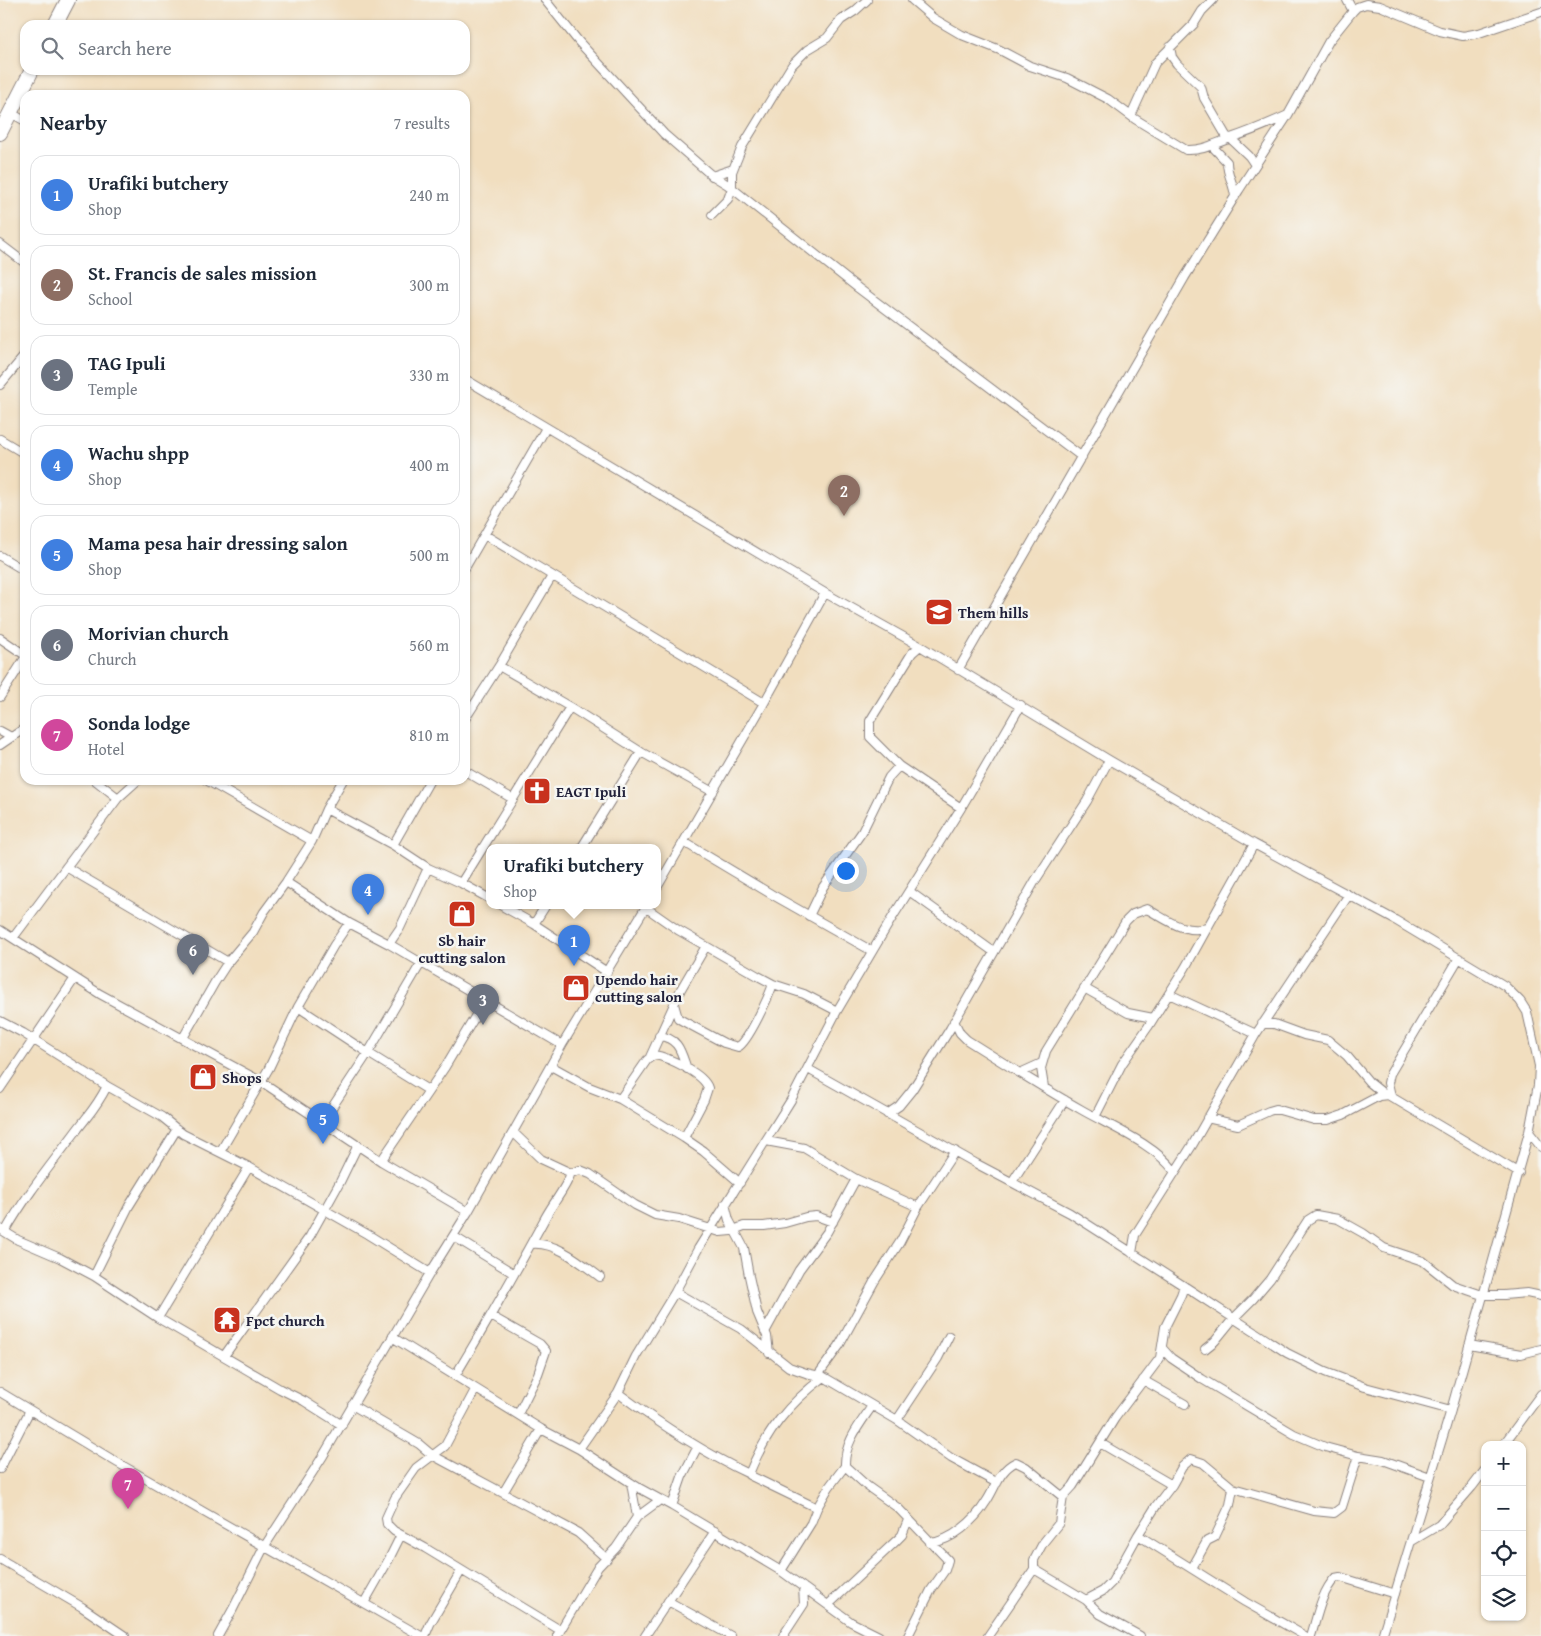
<!DOCTYPE html>
<meta charset="utf-8">
<style>
body{margin:0;font-family:"Gentium Book Plus",serif;background:#f6f6f7;color:#1f2937}
.controls{position:absolute;right:15px;bottom:15px;display:grid;overflow:hidden;border-radius:10px;box-shadow:0 1px 4px #0004}
.controls button{width:45px;height:45px;display:grid;place-items:center;padding:0;border:0;border-bottom:1px solid #e0e1e3;background:#fff;color:#1f2937;font:25px sans-serif}
.you{position:absolute;left:845px;top:870px;width:18px;height:18px;margin:-12px;border:4px solid #fff;border-radius:50%;background:#1a73e8;box-shadow:0 0 0 8px #1a73e833}
.badge{display:grid;place-items:center;width:32px;height:32px;border-radius:50%;background:#db2777;color:#fff;font-size:16px;font-weight:700}
.pin{position:absolute;translate:-50% -41px;filter:drop-shadow(0 1px 2px #0008)}
.pin::after{content:'';position:absolute;top:26px;width:18px;height:15px;background:inherit;clip-path:polygon(0 0,100% 0,50% 100%)}
.popup{position:absolute;left:486px;top:844px;width:175px;height:65px;box-sizing:border-box;display:grid;place-content:center;border-radius:10px;background:#fff;filter:drop-shadow(0 1px 4px #0005);font-size:16px;white-space:nowrap;color:#747a83}
.popup b{font-size:19px;color:#1f2937}
.popup::after{content:'';position:absolute;left:50%;top:100%;margin-left:-10px;border:10px solid transparent;border-top-color:#fff}
.list{margin:0;padding:0;list-style:none}
h2{display:flex;justify-content:space-between;align-items:center;height:65px;margin:0;padding:0 20px;font-size:21px}
h2 small{font-size:16px;font-weight:400;color:#747a83}
.list li{display:grid;grid-template-columns:32px 1fr auto;gap:15px;align-items:center;box-sizing:border-box;height:80px;margin:0 10px 10px;padding:0 10px;border:1px solid #e0e1e3;border-radius:15px}
.list b{display:block;font-size:19px;white-space:nowrap}
.list p{margin:0;font-size:16px;white-space:nowrap;color:#747a83}
.list em{font-size:16px;font-style:normal;color:#747a83}
.icon{flex:none;width:28px;height:28px;fill:none;stroke:currentColor;stroke-width:2;stroke-linecap:round;stroke-linejoin:round}
.map{position:relative;flex:none;width:1541px;height:1636px;overflow:hidden}
.search{position:absolute;background:#fff;box-shadow:0 1px 4px #0004;left:20px;top:20px;width:450px;height:55px;display:flex;align-items:center;gap:12px;box-sizing:border-box;padding:0 18px;border-radius:15px;color:#747a83;font-size:19px}
.panel{position:absolute;background:#fff;box-shadow:0 1px 4px #0004;left:20px;top:90px;width:450px;height:695px;border-radius:15px}
.map>svg:first-child{display:block}
.lines{fill:none;stroke-linecap:round;stroke-linejoin:round}
.street-casing{stroke:#8a807d;stroke-width:10}
.highway-casing{stroke:#8a807d;stroke-width:16}
.street{stroke:#fff;stroke-width:8}
.highway{stroke:#fff;stroke-width:14}
.labels{text-anchor:middle;dominant-baseline:central;stroke-width:5;stroke-linejoin:round;paint-order:stroke}
.poi-label{font-size:15px;font-weight:bold;fill:#22223b;stroke:#f6f6f2;text-anchor:start}
</style>
<div class="map">
<svg width="1541" height="1636" viewBox="0 0 1541 1636">
<rect width="100%" height="100%" fill="#f6f6f2"/>
<filter id="ink" filterUnits="userSpaceOnUse"><feTurbulence type="fractalNoise" baseFrequency=".02" numOctaves="2"/><feDisplacementMap in="SourceGraphic" scale="10" xChannelSelector="R" yChannelSelector="G"/><feConvolveMatrix kernelMatrix="1 2 1 2 8 2 1 2 1" color-interpolation-filters="sRGB"/></filter>
<filter id="wash" filterUnits="userSpaceOnUse"><feTurbulence type="fractalNoise" baseFrequency=".0096" numOctaves="4" result="noise"/><feDisplacementMap in="SourceGraphic" scale="20" xChannelSelector="R" yChannelSelector="G"/><feGaussianBlur stdDeviation="1.12" result="paint"/><feColorMatrix in="noise" values="0 0 0 0 0 0 0 0 0 0 0 0 0 0 0 0 0 1.4 0 .05"/><feComposite in="paint" operator="in"/></filter>
<g filter="url(#wash)">
<rect width="100%" height="100%" fill="#f1debf"/>
</g>
<g filter="url(#ink)">
<g class="lines">
<defs>
<path id="street" d="M545,0L579,42L664,134L710,174L728,185L858,288L1082,457
M912,0L933,18L962,35L1000,50L1030,66L1067,78L1108,99L1135,119L1186,150C1202,151 1214,144 1228,139C1249,132 1268,124 1288,115
M1347,0L1353,11
M1170,47L1172,57L1177,64L1201,87L1204,98L1228,139
M11,113L25,121
M1131,116L1155,63L1194,24L1202,11L1213,0
M1230,138L1249,156L1255,165
M1212,146L1227,162C1227,176 1234,183 1235,197
M712,176L733,169
M712,215L728,199L732,188V172L742,147L792,65L807,50L827,38L841,20L855,11L867,0
M0,244L25,263
M465,379L825,593L920,646L1109,760L1254,844L1395,920L1505,986L1520,1001L1527,1012L1539,1066L1538,1085L1529,1132L1451,1410L1382,1636
M0,385L25,355
M0,439L25,454
M485,535L764,703
M0,556L25,571
M465,568L546,428
M0,638L25,655
M920,646L912,653L870,721V737L899,766L961,808
M499,666L570,707L641,752L713,792
M958,670L1185,277L1239,190L1288,115L1329,41L1353,11L1357,7L1366,4L1380,6L1440,31L1463,36L1479,33L1541,12
M0,697L25,658
M465,719L499,666L552,576
M0,731L11,737
M0,745L25,728
M465,771L513,799
M95,780L118,798
M206,780L312,841
M326,809L343,780
M684,842L771,894L872,951
M393,845L430,780
M582,847L641,752
M66,867L228,962
M286,882L349,923L389,944L562,1045
M461,883L570,707
M658,886L764,703L825,593
M909,891L994,952
M500,905L534,924L607,972
M645,907L678,930L758,976L773,984L804,994L837,1011
M809,916L823,887L862,832L889,777L899,766
M534,924L546,905
M0,930L100,994L262,1082L381,1161L468,1212
M13,938L118,798L138,780
M389,944L400,928L428,868
M1084,988L1128,1013L1153,1018
M1169,994L1256,1034
M674,1004L678,1018L681,1020L724,1043L738,1047C748,1042 769,996 773,984
M298,1007L368,1053L428,1090
M0,1021L23,1033L107,1086L162,1117L183,1134L249,1167L367,1234L430,1273
M954,1021L960,1033L967,1040C1005,1064 1043,1088 1082,1110C1110,1126 1156,1145 1174,1171
M1262,1024H1274L1304,1035L1328,1040L1347,1056L1369,1082L1384,1094
M659,1036C679,1038 681,1052 687,1069
M183,1038L215,982L228,962L253,932L264,912L286,882L312,841L326,809L393,845L428,868L461,883L490,899
M650,1057L681,989L706,946
M551,1066L589,1087L620,1099L684,1138L703,1151L740,1183
M808,1069L977,1164L1070,1213L1184,1286L1287,1353L1325,1372L1365,1387L1451,1410
M1020,1073L1042,1063
M1044,1087L1041,1068L1046,1051L1126,921L1133,914L1147,909C1166,919 1183,934 1206,928
M0,1089L75,978
M1391,1096L1388,1083L1390,1074L1459,958
M620,1099L647,1060L654,1055C668,1057 704,1074 708,1088L704,1100L684,1138
M887,1114L899,1106L912,1090L950,1029L1035,881L1087,801L1109,760
M1095,1117L1122,1064L1148,1027L1185,968L1254,844
M1207,1118L1238,1125L1269,1111L1276,1109L1314,1120H1328L1343,1115L1379,1096L1388,1095L1519,1173
M323,1121L368,1053L421,963
M1529,1132L1541,1147
M514,1133L541,1159L571,1173L580,1170L590,1174L635,1205L655,1215L679,1219L720,1232L731,1231L744,1226H764L785,1223L806,1217L816,1216L833,1222
M766,1141L804,1148L856,1179L918,1207
M220,1152L269,1068L298,1007L334,945L349,923
M381,1161L445,1067L485,1000
M1012,1182L1065,1100
M725,1204L729,1220L744,1248L749,1276L757,1312L767,1336L769,1353
M0,1229L18,1240L60,1258L94,1276L158,1318L280,1389L304,1401L342,1425
M5,1232C24,1198 50,1166 74,1134C87,1116 97,1107 107,1086
M453,1236L513,1273
M531,1244C556,1241 581,1263 600,1277
M1132,1253L1135,1235L1193,1144L1256,1034L1348,896
M94,1276L129,1206L177,1129
M675,1292L741,1329L789,1367L806,1373L824,1377L897,1420L951,1458L997,1483
M491,1316L540,1344L546,1351L538,1374L518,1414
M158,1318L249,1167
M765,1332L799,1270L827,1232L856,1179
M392,1337L541,1429L579,1449L639,1488L672,1506L781,1571L851,1622L879,1636
M1469,1345L1521,1354L1541,1349
M1162,1348L1171,1358L1202,1379L1294,1434L1325,1447L1358,1456L1383,1460L1430,1477
M1205,1349L1215,1341L1233,1319L1253,1299L1270,1279L1308,1220L1316,1215L1338,1219L1363,1233L1384,1248L1423,1261L1453,1285L1482,1295H1504L1527,1293L1541,1296
M224,1356L310,1236L340,1182L358,1145
M818,1375L839,1346L874,1282L900,1242L918,1207L955,1151
M455,1376C486,1325 515,1273 544,1220C552,1204 565,1190 571,1173
M1143,1380L1185,1404
M475,1390L445,1446L416,1468L395,1498L386,1518L387,1524L394,1531L425,1548L560,1630
M0,1392L118,1463L421,1636
M618,1393C660,1424 702,1452 749,1474V1475L817,1508
M352,1405L419,1444L432,1455L578,1533L607,1559
M872,1406C860,1424 844,1443 845,1466L867,1486L898,1508L948,1560L945,1570L931,1590L908,1636
M897,1420L938,1358L949,1336
M1100,1443L1172,1485
M1503,1445L1541,1394
M579,1449L618,1393L636,1356L675,1292L698,1249L791,1100L837,1011L892,918L961,808L1021,705
M0,1469L30,1410
M749,1474C766,1432 788,1404 824,1377
M631,1483L637,1517
M503,1493L541,1429
M672,1506L682,1477L697,1448
M1138,1535L1245,1602L1305,1636
M1412,1541L1439,1525L1472,1487L1485,1470
M930,1543C952,1541 975,1520 986,1502C996,1487 999,1470 1016,1462L1026,1467L1063,1497
M0,1559L82,1607L125,1636
M1192,1568L1207,1541L1215,1537L1230,1505L1233,1488
M1034,1569L1086,1600L1103,1591L1112,1582L1138,1535L1156,1506L1172,1485L1182,1467L1191,1459L1203,1463L1233,1488L1314,1511L1334,1513L1342,1507L1358,1456
M781,1571L811,1523L817,1508L829,1487L845,1466
M1086,1600L1100,1614L1140,1636
M668,1601L731,1636
M364,1603L388,1561L401,1535
M828,1605L897,1540L902,1535L908,1520
M218,1636L233,1609L264,1547L323,1456L430,1273L468,1212L562,1045L647,905
M425,1636L430,1624L461,1571
M557,1636L598,1567L616,1548L637,1517L660,1500
M645,1636L715,1531
M783,1636L804,1604L803,1587
M988,1636L1034,1569V1560L1043,1543L1059,1523L1063,1497L1073,1486L1115,1418L1160,1358L1165,1327L1181,1295L1184,1286
M1311,1636C1317,1617 1321,1593 1335,1578L1340,1577L1395,1594"/>
<path id="highway" d="M55,25L68,0
M0,133L32,70"/>
</defs>
<!-- street casing -->
<use href="#street" class="street-casing"/>
<!-- highway casing -->
<use href="#highway" class="highway-casing"/>
<!-- street -->
<use href="#street" class="street"/>
<!-- highway -->
<use href="#highway" class="highway"/>
</g>
</g>
<!-- icons -->
<defs>
<symbol id="school-square" viewBox="-11 -11 22 22"><rect x="-9" y="-9" width="18" height="18" rx="4" fill="#c8321e" stroke="#f6f6f2"/><path d="M0-5L7-2L0 1L-7-2ZM-4 1L0 2.5L4 1V4Q0 6-4 4Z" fill="#fff"/></symbol>
<symbol id="church-square" viewBox="-11 -11 22 22"><rect x="-9" y="-9" width="18" height="18" rx="4" fill="#c8321e" stroke="#f6f6f2"/><path d="M-1.2-6h2.4v3.5h3.3v2.4h-3.3V6h-2.4V-.1h-3.3v-2.4h3.3Z" fill="#fff"/></symbol>
<symbol id="shop-square" viewBox="-11 -11 22 22"><rect x="-9" y="-9" width="18" height="18" rx="4" fill="#c8321e" stroke="#f6f6f2"/><path d="M-5-2.5h2.3a2.7 3.5 0 0 1 5.4 0H5L5.5 6h-11ZM-1.5-2.5h3a1.5 2.3 0 0 0-3 0Z" fill="#fff"/></symbol>
<symbol id="temple-square" viewBox="-11 -11 22 22"><rect x="-9" y="-9" width="18" height="18" rx="4" fill="#c8321e" stroke="#f6f6f2"/><path d="M0-6L5-2H3V0L6.5 2.5H4V6H1.5V3h-3V6H-4V2.5H-6.5L-3 0V-2H-5Z" fill="#fff"/></symbol>
</defs>
<g fill-rule="evenodd">
<use href="#school-square" x="923" y="596" width="32" height="32"/>
<use href="#church-square" x="521" y="775" width="32" height="32"/>
<use href="#shop-square" x="446" y="898" width="32" height="32"/>
<use href="#shop-square" x="560" y="972" width="32" height="32"/>
<use href="#shop-square" x="187" y="1061" width="32" height="32"/>
<use href="#temple-square" x="211" y="1304" width="32" height="32"/>
</g>
<g class="labels">
<!-- poi labels -->
<g class="poi-label">
<text x="958" y="612">Them hills</text>
<text x="556" y="791">EAGT Ipuli</text>
<text x="462" y="940" text-anchor="middle">Sb hair<tspan x="462" dy="17">cutting salon</tspan></text>
<text x="595" y="979">Upendo hair<tspan x="595" dy="17">cutting salon</tspan></text>
<text x="222" y="1077">Shops</text>
<text x="246" y="1320">Fpct church</text>
</g>
</g>
</svg>
<div class="controls">
<button>+</button>
<button>−</button>
<button><svg class="icon" aria-label="locate" viewBox="0 0 24 24"><circle cx="12" cy="12" r="6"/><path d="M12 2v4M12 18v4M2 12h4M18 12h4"/></svg></button>
<button><svg class="icon" aria-label="layers" viewBox="0 0 24 24"><path d="M12 4l9 5-9 5-9-5zM3 14l9 5 9-5"/></svg></button>
</div>
<div class="you"></div>
<div class="pin badge" style="left:574px;top:966px;background:#3f7fe0">1</div>
<div class="popup"><b>Urafiki butchery</b>Shop</div>
<div class="pin badge" style="left:844px;top:516px;background:#8d6e63">2</div>
<div class="pin badge" style="left:483px;top:1025px;background:#6b7280">3</div>
<div class="pin badge" style="left:368px;top:915px;background:#3f7fe0">4</div>
<div class="pin badge" style="left:323px;top:1144px;background:#3f7fe0">5</div>
<div class="pin badge" style="left:193px;top:975px;background:#6b7280">6</div>
<div class="pin badge" style="left:128px;top:1509px;background:#d1479c">7</div>
<div class="search"><svg class="icon" aria-label="search" viewBox="0 0 24 24"><circle cx="10" cy="10" r="6"/><path d="M15 15l6 6"/></svg>Search here</div>
<section class="panel">
<h2>Nearby<small>7 results</small></h2>
<ul class="list">
<li><span class="badge" style="background:#3f7fe0">1</span><div><b>Urafiki butchery</b><p>Shop</p></div><em>240 m</em></li>
<li><span class="badge" style="background:#8d6e63">2</span><div><b>St. Francis de sales mission</b><p>School</p></div><em>300 m</em></li>
<li><span class="badge" style="background:#6b7280">3</span><div><b>TAG Ipuli</b><p>Temple</p></div><em>330 m</em></li>
<li><span class="badge" style="background:#3f7fe0">4</span><div><b>Wachu shpp</b><p>Shop</p></div><em>400 m</em></li>
<li><span class="badge" style="background:#3f7fe0">5</span><div><b>Mama pesa hair dressing salon</b><p>Shop</p></div><em>500 m</em></li>
<li><span class="badge" style="background:#6b7280">6</span><div><b>Morivian church</b><p>Church</p></div><em>560 m</em></li>
<li><span class="badge" style="background:#d1479c">7</span><div><b>Sonda lodge</b><p>Hotel</p></div><em>810 m</em></li>
</ul>
</section>
</div>
